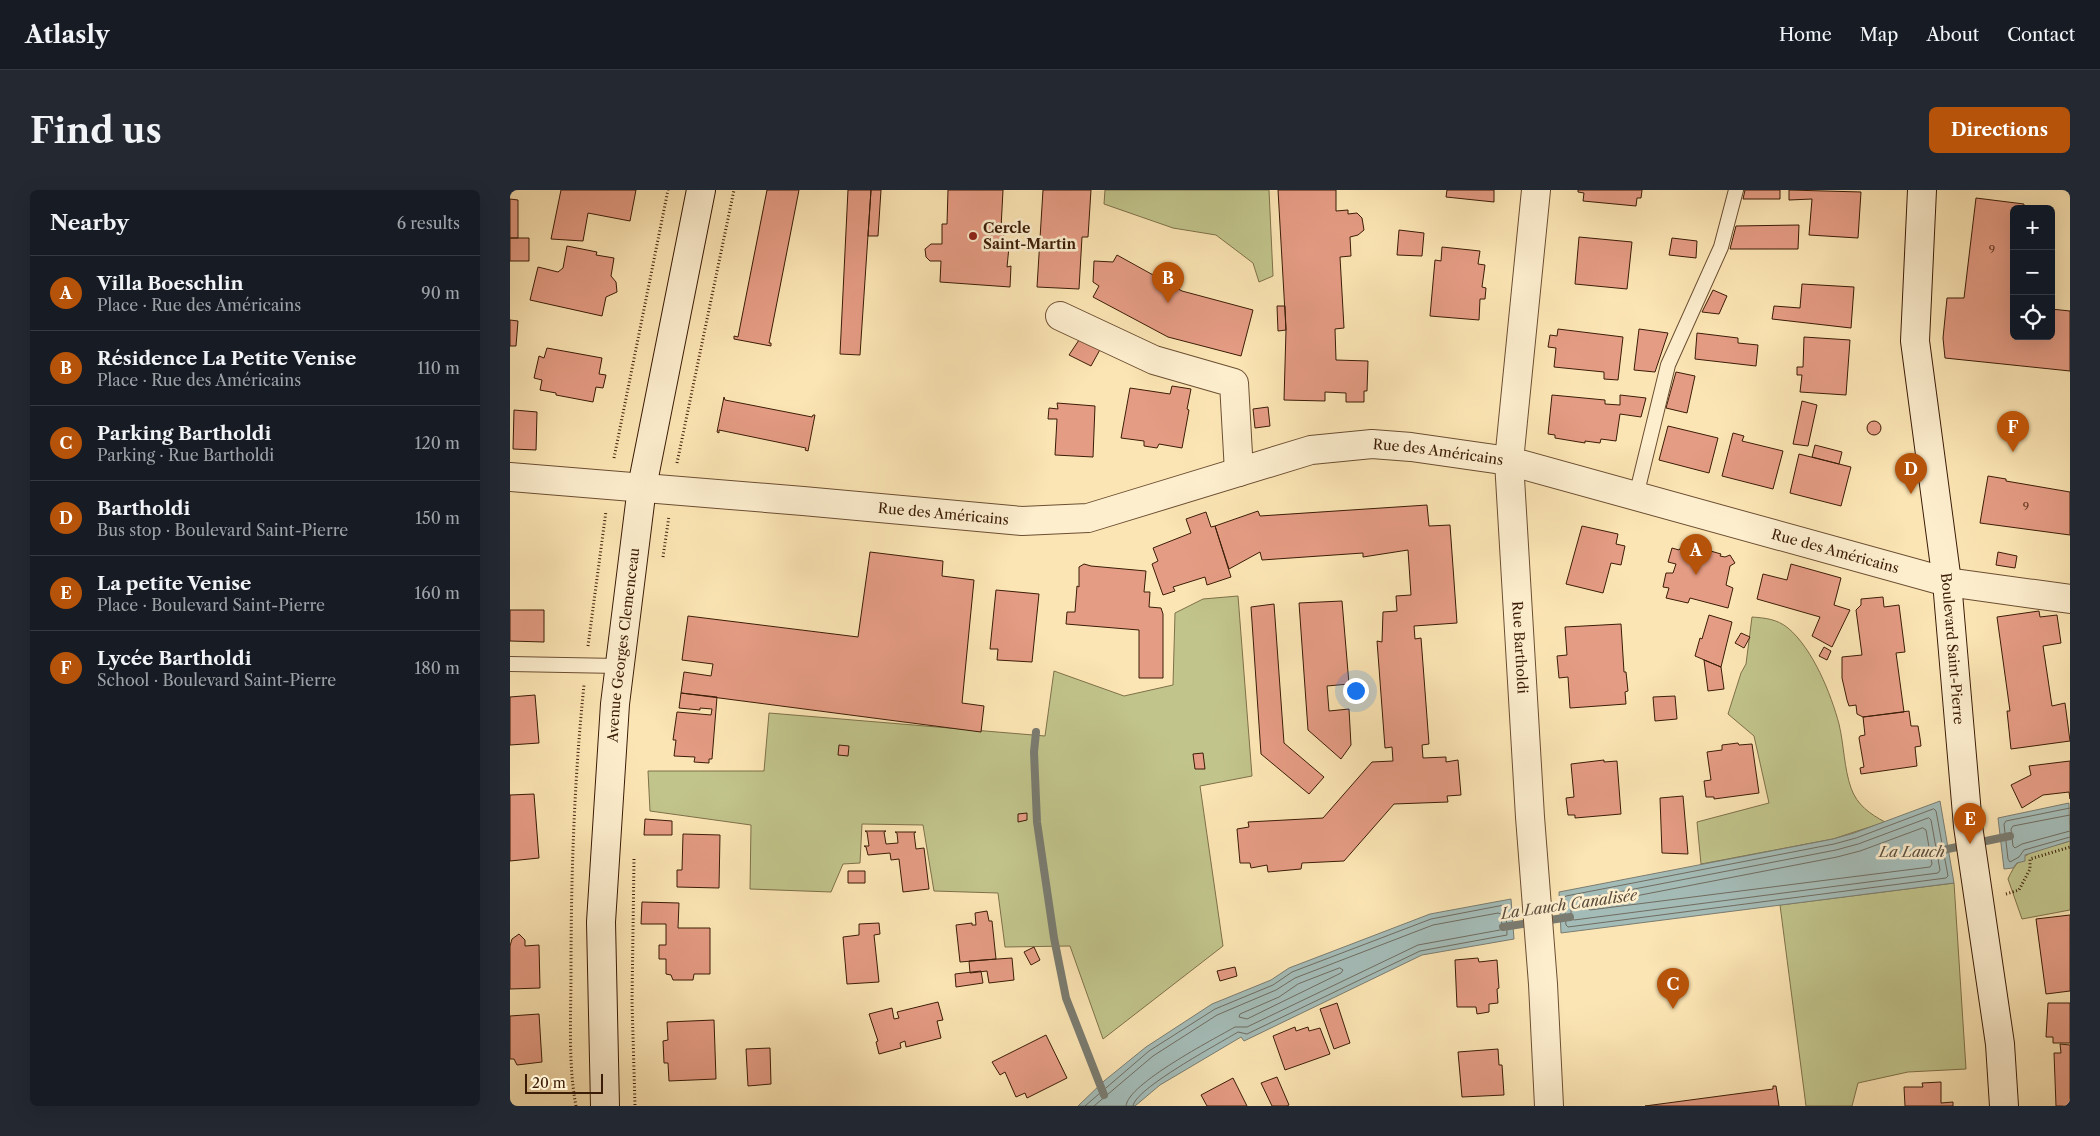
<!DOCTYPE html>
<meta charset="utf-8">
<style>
body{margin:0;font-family:"Libre Caslon Text",serif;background:#242831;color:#f1f3f6}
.controls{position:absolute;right:15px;top:15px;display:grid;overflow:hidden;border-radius:8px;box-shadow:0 5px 20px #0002}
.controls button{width:45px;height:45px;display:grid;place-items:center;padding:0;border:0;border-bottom:1px solid #363941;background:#171b24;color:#f1f3f6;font:25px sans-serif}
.scale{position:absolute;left:15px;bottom:12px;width:78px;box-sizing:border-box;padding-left:5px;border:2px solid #3b1c07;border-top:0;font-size:14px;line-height:18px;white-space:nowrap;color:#3b1c07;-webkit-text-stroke:4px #fdeece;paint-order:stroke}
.you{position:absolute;left:845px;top:500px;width:18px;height:18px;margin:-12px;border:4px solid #fff;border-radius:50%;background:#1a73e8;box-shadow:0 0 0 8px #1a73e833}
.badge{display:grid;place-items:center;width:32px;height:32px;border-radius:50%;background:#b45309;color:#fff;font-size:16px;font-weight:700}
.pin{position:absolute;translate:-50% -41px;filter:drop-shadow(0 1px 2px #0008)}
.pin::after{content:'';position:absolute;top:26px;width:18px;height:15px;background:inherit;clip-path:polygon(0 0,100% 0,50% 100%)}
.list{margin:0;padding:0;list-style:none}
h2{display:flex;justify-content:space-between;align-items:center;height:65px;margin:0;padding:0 20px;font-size:21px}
h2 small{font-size:16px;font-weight:400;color:#9ea1a6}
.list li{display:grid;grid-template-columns:32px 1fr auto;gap:15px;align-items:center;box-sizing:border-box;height:75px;padding:0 20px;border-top:1px solid #363941}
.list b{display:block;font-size:19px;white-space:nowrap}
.list p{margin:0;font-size:16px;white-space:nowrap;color:#9ea1a6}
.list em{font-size:16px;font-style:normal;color:#9ea1a6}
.icon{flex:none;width:28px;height:28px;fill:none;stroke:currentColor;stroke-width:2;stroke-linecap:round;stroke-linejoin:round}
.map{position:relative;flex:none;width:1560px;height:916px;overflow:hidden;border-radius:8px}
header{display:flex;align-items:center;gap:30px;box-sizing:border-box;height:70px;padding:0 25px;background:#171b24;border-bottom:1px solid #363941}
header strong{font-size:24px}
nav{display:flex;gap:28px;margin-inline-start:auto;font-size:18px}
.intro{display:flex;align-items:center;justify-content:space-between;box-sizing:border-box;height:120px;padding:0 30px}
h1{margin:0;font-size:35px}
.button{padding:12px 22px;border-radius:8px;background:#b45309;color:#fff;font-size:18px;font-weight:700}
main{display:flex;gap:30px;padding:0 30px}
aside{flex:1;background:#171b24;border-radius:8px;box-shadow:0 5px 20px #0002}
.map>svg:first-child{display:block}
.green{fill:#c1c48b;stroke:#7e7049}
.water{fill:#a4bcb8;stroke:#7a7c71}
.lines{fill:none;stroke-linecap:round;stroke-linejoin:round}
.shore{stroke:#706c60;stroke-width:1}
.stream{stroke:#7a7c71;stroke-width:8}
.building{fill:#e59c84;stroke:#3b1c07}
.lane-casing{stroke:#6b4e32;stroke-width:16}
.street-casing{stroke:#6b4e32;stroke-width:30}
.secondary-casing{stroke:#3b1c07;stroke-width:30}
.path{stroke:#3b1c07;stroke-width:3;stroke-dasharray:1 2.5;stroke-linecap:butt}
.lane{stroke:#fdeece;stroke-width:14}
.street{stroke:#fdeece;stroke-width:28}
.secondary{stroke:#fdeece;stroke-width:28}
.poi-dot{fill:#8f2418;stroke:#fdeece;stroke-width:2}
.labels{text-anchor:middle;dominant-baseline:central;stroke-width:5;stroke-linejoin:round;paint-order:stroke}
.number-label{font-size:11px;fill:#663c26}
.poi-label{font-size:14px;font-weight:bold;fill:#3b1c07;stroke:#fdeece;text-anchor:start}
.street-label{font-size:14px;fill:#3b1c07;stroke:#fdeece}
.water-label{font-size:15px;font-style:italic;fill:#5a4c3c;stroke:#fdeece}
</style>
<header>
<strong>Atlasly</strong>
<nav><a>Home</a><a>Map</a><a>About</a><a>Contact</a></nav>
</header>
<div class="intro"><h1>Find us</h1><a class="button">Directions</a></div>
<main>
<aside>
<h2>Nearby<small>6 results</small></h2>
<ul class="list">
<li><span class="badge">A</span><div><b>Villa Boeschlin</b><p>Place · Rue des Américains</p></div><em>90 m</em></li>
<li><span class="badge">B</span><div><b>Résidence La Petite Venise</b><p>Place · Rue des Américains</p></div><em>110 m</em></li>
<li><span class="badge">C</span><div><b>Parking Bartholdi</b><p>Parking · Rue Bartholdi</p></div><em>120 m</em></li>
<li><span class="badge">D</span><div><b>Bartholdi</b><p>Bus stop · Boulevard Saint-Pierre</p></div><em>150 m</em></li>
<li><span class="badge">E</span><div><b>La petite Venise</b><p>Place · Boulevard Saint-Pierre</p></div><em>160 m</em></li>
<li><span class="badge">F</span><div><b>Lycée Bartholdi</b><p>School · Boulevard Saint-Pierre</p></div><em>180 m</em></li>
</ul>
</aside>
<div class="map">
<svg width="1560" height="916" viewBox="0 0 1560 916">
<rect width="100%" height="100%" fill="#fce5b4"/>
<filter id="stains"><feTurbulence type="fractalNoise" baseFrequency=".004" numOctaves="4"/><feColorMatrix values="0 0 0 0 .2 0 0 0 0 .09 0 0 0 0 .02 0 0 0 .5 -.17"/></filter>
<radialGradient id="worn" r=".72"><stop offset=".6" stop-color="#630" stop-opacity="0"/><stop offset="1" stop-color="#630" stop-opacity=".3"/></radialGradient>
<!-- green -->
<path class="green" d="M595,0H759L763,86L749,92L743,73L706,45L663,38L594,14Z
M728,406L742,586L690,596L713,756L593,849L560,756L495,757L488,703L424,701L413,635L352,634L350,673L333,674L321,702L240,699L241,635L140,621L138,581H254L259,523L535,546L544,481L614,506L663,495L665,423L693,409Z
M1242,427C1255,428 1267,429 1278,438C1303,459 1321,504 1329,534C1334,555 1334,578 1341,598C1347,615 1360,624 1375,632L1323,649L1191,674L1187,632L1259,613L1244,546L1218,524L1231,483L1236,474Z
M1560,651V720L1512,729L1498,689C1511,658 1531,660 1560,651Z
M1444,693L1456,879L1398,882L1348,893L1342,916H1296L1270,715Z"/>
<!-- water -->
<path class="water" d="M1430,611L1444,693L1051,743L1049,702L1323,649L1344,643Z
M1559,613L1560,651L1515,665V671L1507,673L1503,678L1494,679L1488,628Z
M1001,709L1004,749L912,765L734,851L731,847L650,895L625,916H568L594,891L636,857L702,814L761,790L779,778L920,724Z"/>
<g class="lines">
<!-- shore -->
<path class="shore" d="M1560,618L1496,631L1494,634L1498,669L1500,672L1509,667L1514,660L1560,647
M1424,619L1426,621L1438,686L1436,688L1058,737L1056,735L1054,708L1056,706L1324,654L1346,648Z
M1560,625L1503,636L1501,639L1503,656L1505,658L1512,654L1560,641
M1419,628L1421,630L1430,680L1428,683L1064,730L1061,728V713L1062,711L1326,660L1348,654Z
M1413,638L1416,640L1422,674L1420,677L1080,720L1077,718L1079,715L1327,667L1350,661Z
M830,778L833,780L831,783L737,829L729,827L730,824L769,807L788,794Z
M575,916L639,861L705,819L763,795L782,782L921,729L994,715L996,717L997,745L910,761L737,844L728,842C710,853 624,899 623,916
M584,916L643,866L707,825L766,800L785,788L923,735L988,723L991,724L992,738L990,740L908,755L737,837H725C704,849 617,894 616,916"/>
<!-- stream -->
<path class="stream" d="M526,542L524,562L527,632L544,748L556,808L594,905
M1428,661L1500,646
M993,737L1060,727"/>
</g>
<!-- building -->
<path class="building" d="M51,0H126L120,31L78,23L73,51L41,49Z
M257,0H289L259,153H261V156L224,149V146L228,147Z
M338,0H361L350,165L330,164Z
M361,0H371L368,46H358Z
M438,0H493L491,38H494L493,57H499L497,77L501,76L500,97L430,92L431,71H420L416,67L415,59L421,54H432V34H437Z
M533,0H581L578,47H572L569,99L527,97Z
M768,0H826V21L838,20V24L847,23L852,28L854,40L848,45L840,47L841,66L830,67L834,138L825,139L826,170L858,171L857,201H854V212H836V203L815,202V211L774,210L776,140Z
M937,0H984V12L936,7Z
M1068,0H1132L1131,8H1127L1126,16L1073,11L1074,3L1068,2Z
M1235,0H1270V9H1233Z
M1279,0L1351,2L1348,48L1299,45L1302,9L1279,10Z
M1466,8L1514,14L1513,19H1504L1502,116H1504V146H1541V119L1560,121V181L1435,168L1433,148L1437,108H1454Z
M0,9L8,10V48H0Z
M1289,35L1288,59H1220L1226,36Z
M889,40L914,43L912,66L887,65Z
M1069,47L1122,52L1117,99L1065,94Z
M0,48H19V71H0Z
M1162,48L1187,51L1186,68L1159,65Z
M57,56L87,62L86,65L104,68L101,86L106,92L107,102L96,107L92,126L20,110L28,77L48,82L53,78Z
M932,57L970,61L968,74L975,75L972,97L976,98L975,109H970L969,130L920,126L925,70L931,71Z
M607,65L672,101L743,120L731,166L658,147L583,107L589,96L583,92L584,71L603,72Z
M1292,94L1344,97L1341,138L1262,129L1264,116L1290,118Z
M1203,100L1217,106L1209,124L1192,122Z
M767,116H775L776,140L768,141Z
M0,130L8,131L6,156H0Z
M1048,139L1113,147L1108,190L1094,189V182L1044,177L1046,158L1038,157L1040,145L1047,146Z
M1129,139L1158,143L1145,182L1124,180Z
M1187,143L1228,148V153L1248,155L1246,176L1185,169Z
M573,144L592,156L581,176L559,165Z
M1294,147L1340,150L1336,205L1290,202L1292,185H1287V177H1293Z
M37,158L92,168L89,184L96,185L93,198L86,197L83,212L46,205V203L30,200L32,190L24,188L29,166L34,168Z
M1166,182L1185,186L1177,223L1156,218Z
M662,196L681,199L677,219L679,220L672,258L649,254L647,258L634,256V251L611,248L620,198L660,204Z
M1042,205L1095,210V214L1110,215V205L1136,208L1131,227L1110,224L1106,251L1091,249L1090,253L1075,251V253L1045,248V245L1038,244Z
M214,207L215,210L302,227L303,225H305L298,261L295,260L296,258L209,240V243L207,242Z
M1292,211L1307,215L1298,256L1283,254Z
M547,213L585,216L583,267L545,265L547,229H538L539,218L548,219Z
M758,217L760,236L745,238L743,219Z
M4,220L27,222L26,260L3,259Z
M1357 238a7 7 0 1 1 14 0a7 7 0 1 1-14 0Z
M1158,236L1208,248L1199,283L1149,270Z
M1223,243L1234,246L1232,251L1273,261L1263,299L1212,286Z
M1305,255L1332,262L1329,274L1302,267Z
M1289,264L1341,277L1331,316L1280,303Z
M1478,286L1496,289V291L1560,302V345L1470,333Z
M917,315L919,336L940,335L947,433L904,436L905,449L911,448L919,554L912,555L913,568L936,567V572L948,570L951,605L937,606L938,612L884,614L834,671L792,673L791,679L758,682L757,675L741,678L740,673H730L727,639L739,637L738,632L813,628L862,572L883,571L882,557L875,558L867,451L872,452L873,422L887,421L886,406L901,405L898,360L853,367V363L752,370L750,362L719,379L705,336L748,321L750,326Z
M696,322L701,337L705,336L721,387L697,395L695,387L663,397L665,401L653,405L642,374L648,371L643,358L681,343L676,329Z
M1072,336L1108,344L1106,354L1115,356L1111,375L1101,373L1093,403L1056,394Z
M1172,356L1189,360L1190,358L1211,364L1210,366L1215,367L1220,365L1225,373L1220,376L1216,395L1223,398L1218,418L1180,408L1178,413L1156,408L1159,398L1153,397L1156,383H1163L1166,374L1158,372L1162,358L1169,360Z
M360,362L433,371L432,386L464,390L452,513L474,516L471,542L171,503L174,482L201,486L203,474L172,470L178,426L348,447Z
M1488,362L1507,366L1505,378L1486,375Z
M574,374L581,376L636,381L634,402H640L639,417L651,418L653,424V488H629V440L556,434L557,422H565L567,396L569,397V377Z
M1281,374L1331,388L1324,415L1340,420L1322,457L1302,446L1310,427L1247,409L1253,384L1277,390Z
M486,400L529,404L522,472L487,470L488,459H480Z
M1373,407L1374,417L1389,415L1395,462L1386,463L1394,522L1353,527L1347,524L1346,515L1339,516L1337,510L1332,488V467L1352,465L1346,420L1351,415V409Z
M832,411L839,494L817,496L819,521L839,519L841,555L831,569L798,540L789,413Z
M764,414L774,553L814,587L799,604L751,564L741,417Z
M0,420H34V452L0,451Z
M1529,421L1530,427L1547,425L1551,453L1533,456L1542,516L1555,513L1560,551L1501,559L1497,521H1500L1487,427Z
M1199,425L1222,432L1211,477L1185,466L1190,448L1192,449Z
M1111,434L1114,482H1116L1118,501L1115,502L1116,514L1060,518L1058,487L1049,488L1047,466L1057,465L1055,437Z
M1231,443L1240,447L1234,458L1225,453Z
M1314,457L1321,461L1317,470L1309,466Z
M1194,470L1211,477L1214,499L1198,501Z
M171,503L207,507L202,569H199V573L184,572L185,567L164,566L166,550H163L167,522L201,525L202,519L190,518V520L169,518Z
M25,505L29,553L0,555V507Z
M1165,506L1167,529L1145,531L1143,507Z
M1399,521L1401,536H1408L1410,548L1411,556L1405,557L1407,576L1351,584L1350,578L1354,577L1349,548L1350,546L1355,545L1353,527Z
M1228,553L1229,555L1242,554L1249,603L1204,609V607H1196L1194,591L1201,590L1197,562L1212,560V555Z
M329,555L339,556L338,566L328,565Z
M693,563L695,579H685L683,564Z
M1094,570V572L1107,571L1111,624L1065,628V625H1058L1056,608L1064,607L1061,574Z
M1560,571V609L1559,602L1533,605L1512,618L1501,595L1521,585L1519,576Z
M24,604L29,668L0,671V605Z
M1173,606L1178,664L1152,663L1150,608Z
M517,623V630L508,632V624Z
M135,629L162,631V645H134Z
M355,641H376L374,642L376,654L388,653L387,643L385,642H406L404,643L406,659L414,658L419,699L393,702L389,669L381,670L380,663L358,665L356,657L354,656H359L357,642Z
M173,644L210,645L209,698L167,697V680H172Z
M338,681H355V693H338Z
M132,712L169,713L168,738H200V784H184L183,790H163L161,785L156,784V769H149V755H156V734H131Z
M477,721L479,731H482L486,769L450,772L446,735L462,733V735H466L465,723Z
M1560,725V801L1536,804L1526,729Z
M369,733L370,744L364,745L369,792L337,794L333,747L349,745V734Z
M9,744L15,750V756L29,755L30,798L0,799V756L2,749Z
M524,757L530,770L521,775L514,762Z
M502,768L504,790L479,793L477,781L460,783L459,771Z
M968,768L969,772L987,770L989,798L987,799L988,813L979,814V822L967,824L966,817H947L945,770Z
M725,777L727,786L710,791L707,781Z
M471,781L473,793L446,797L445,784Z
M428,812L433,830L427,831L431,848L396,857L395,851L390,853L391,858L369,864L366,852L368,851L359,824L382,818L384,829L389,828L387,822Z
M827,813L840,853L824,859L810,819Z
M1538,813H1560V853H1543V847H1536Z
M29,824L32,872L7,875L4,869H0V826Z
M204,830L206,889L159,891L158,873H154L153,851L158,850L157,832Z
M785,837L786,841L798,837L799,841L810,838L820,864L775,880L763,846Z
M536,845L557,888L517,908L515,903L506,907L495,882L490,885L482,872Z
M1550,854L1560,855V916H1546L1544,863H1551Z
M260,858L261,894L238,896L236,859Z
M988,859L989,875H992L994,905L952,907L948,862Z
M767,887L779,915L777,916H762L751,893Z
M723,888L737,916H697L691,905Z
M1431,892V913L1443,912V916H1395L1394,897H1413L1412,893Z
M1263,896H1266L1269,916H1135L1263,899Z"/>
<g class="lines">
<defs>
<path id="lane" d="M1126,306L1158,175L1211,57L1226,0
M0,474L109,476"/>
<g id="street">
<path id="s1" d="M1026,0L999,271L1020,627L1033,794L1039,916"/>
<path d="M550,126L644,170L724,193L729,282"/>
<path id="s2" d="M0,287L293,311L512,331L578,328L801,260L862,254L901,257L999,271L1437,392L1560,409"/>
</g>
<g id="secondary">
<path id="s3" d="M1412,0L1405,151L1437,392L1458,636L1490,854L1494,916"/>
<path id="s4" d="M95,916L91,732L105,514L132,297L191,0"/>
</g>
</defs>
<!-- lane casing -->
<use href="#lane" class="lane-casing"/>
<!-- street casing -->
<use href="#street" class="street-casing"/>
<!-- secondary casing -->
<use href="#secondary" class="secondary-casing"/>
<!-- path -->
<path class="path" d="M104,268L158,0
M167,273L224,0
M153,367L159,326
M78,456L96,321
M124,669L122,811L125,916
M1496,704L1509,700L1520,679V669L1560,657
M66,916C58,874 61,826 61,783C61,687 64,591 74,495"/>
<!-- lane -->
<use href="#lane" class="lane"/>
<!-- street -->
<use href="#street" class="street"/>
<!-- secondary -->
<use href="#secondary" class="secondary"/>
</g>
<!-- markers -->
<circle class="poi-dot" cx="463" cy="46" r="5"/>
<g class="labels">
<!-- number labels -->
<g class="number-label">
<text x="1482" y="60">9</text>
<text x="1516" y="317">9</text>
</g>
<!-- poi labels -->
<g class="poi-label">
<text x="473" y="38">Cercle<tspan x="473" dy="16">Saint-Martin</tspan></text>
</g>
<!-- street labels -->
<g class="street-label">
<text stroke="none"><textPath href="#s2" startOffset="941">Rue des Américains</textPath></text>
<text stroke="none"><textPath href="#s2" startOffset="435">Rue des Américains</textPath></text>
<text stroke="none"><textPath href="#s2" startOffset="1351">Rue des Américains</textPath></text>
<text stroke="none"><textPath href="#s4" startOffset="462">Avenue Georges Clemenceau</textPath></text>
<text stroke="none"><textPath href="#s1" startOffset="459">Rue Bartholdi</textPath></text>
<text stroke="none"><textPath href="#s3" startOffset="461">Boulevard Saint-Pierre</textPath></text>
</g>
<!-- water labels -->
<g class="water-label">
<text x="1402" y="661">La Lauch</text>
<text transform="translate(1059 714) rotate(-8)">La Lauch Canalisée</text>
</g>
</g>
<rect width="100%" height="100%" filter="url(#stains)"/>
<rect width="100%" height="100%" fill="url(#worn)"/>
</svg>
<div class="controls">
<button>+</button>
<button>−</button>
<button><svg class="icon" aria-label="locate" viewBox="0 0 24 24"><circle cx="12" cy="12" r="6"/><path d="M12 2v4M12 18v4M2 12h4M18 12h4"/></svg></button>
</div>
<div class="scale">20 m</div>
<div class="you"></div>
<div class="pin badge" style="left:1186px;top:385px">A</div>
<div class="pin badge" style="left:658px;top:113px">B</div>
<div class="pin badge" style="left:1163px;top:819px">C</div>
<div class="pin badge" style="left:1401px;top:304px">D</div>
<div class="pin badge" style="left:1460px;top:654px">E</div>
<div class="pin badge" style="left:1503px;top:262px">F</div>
</div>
</main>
